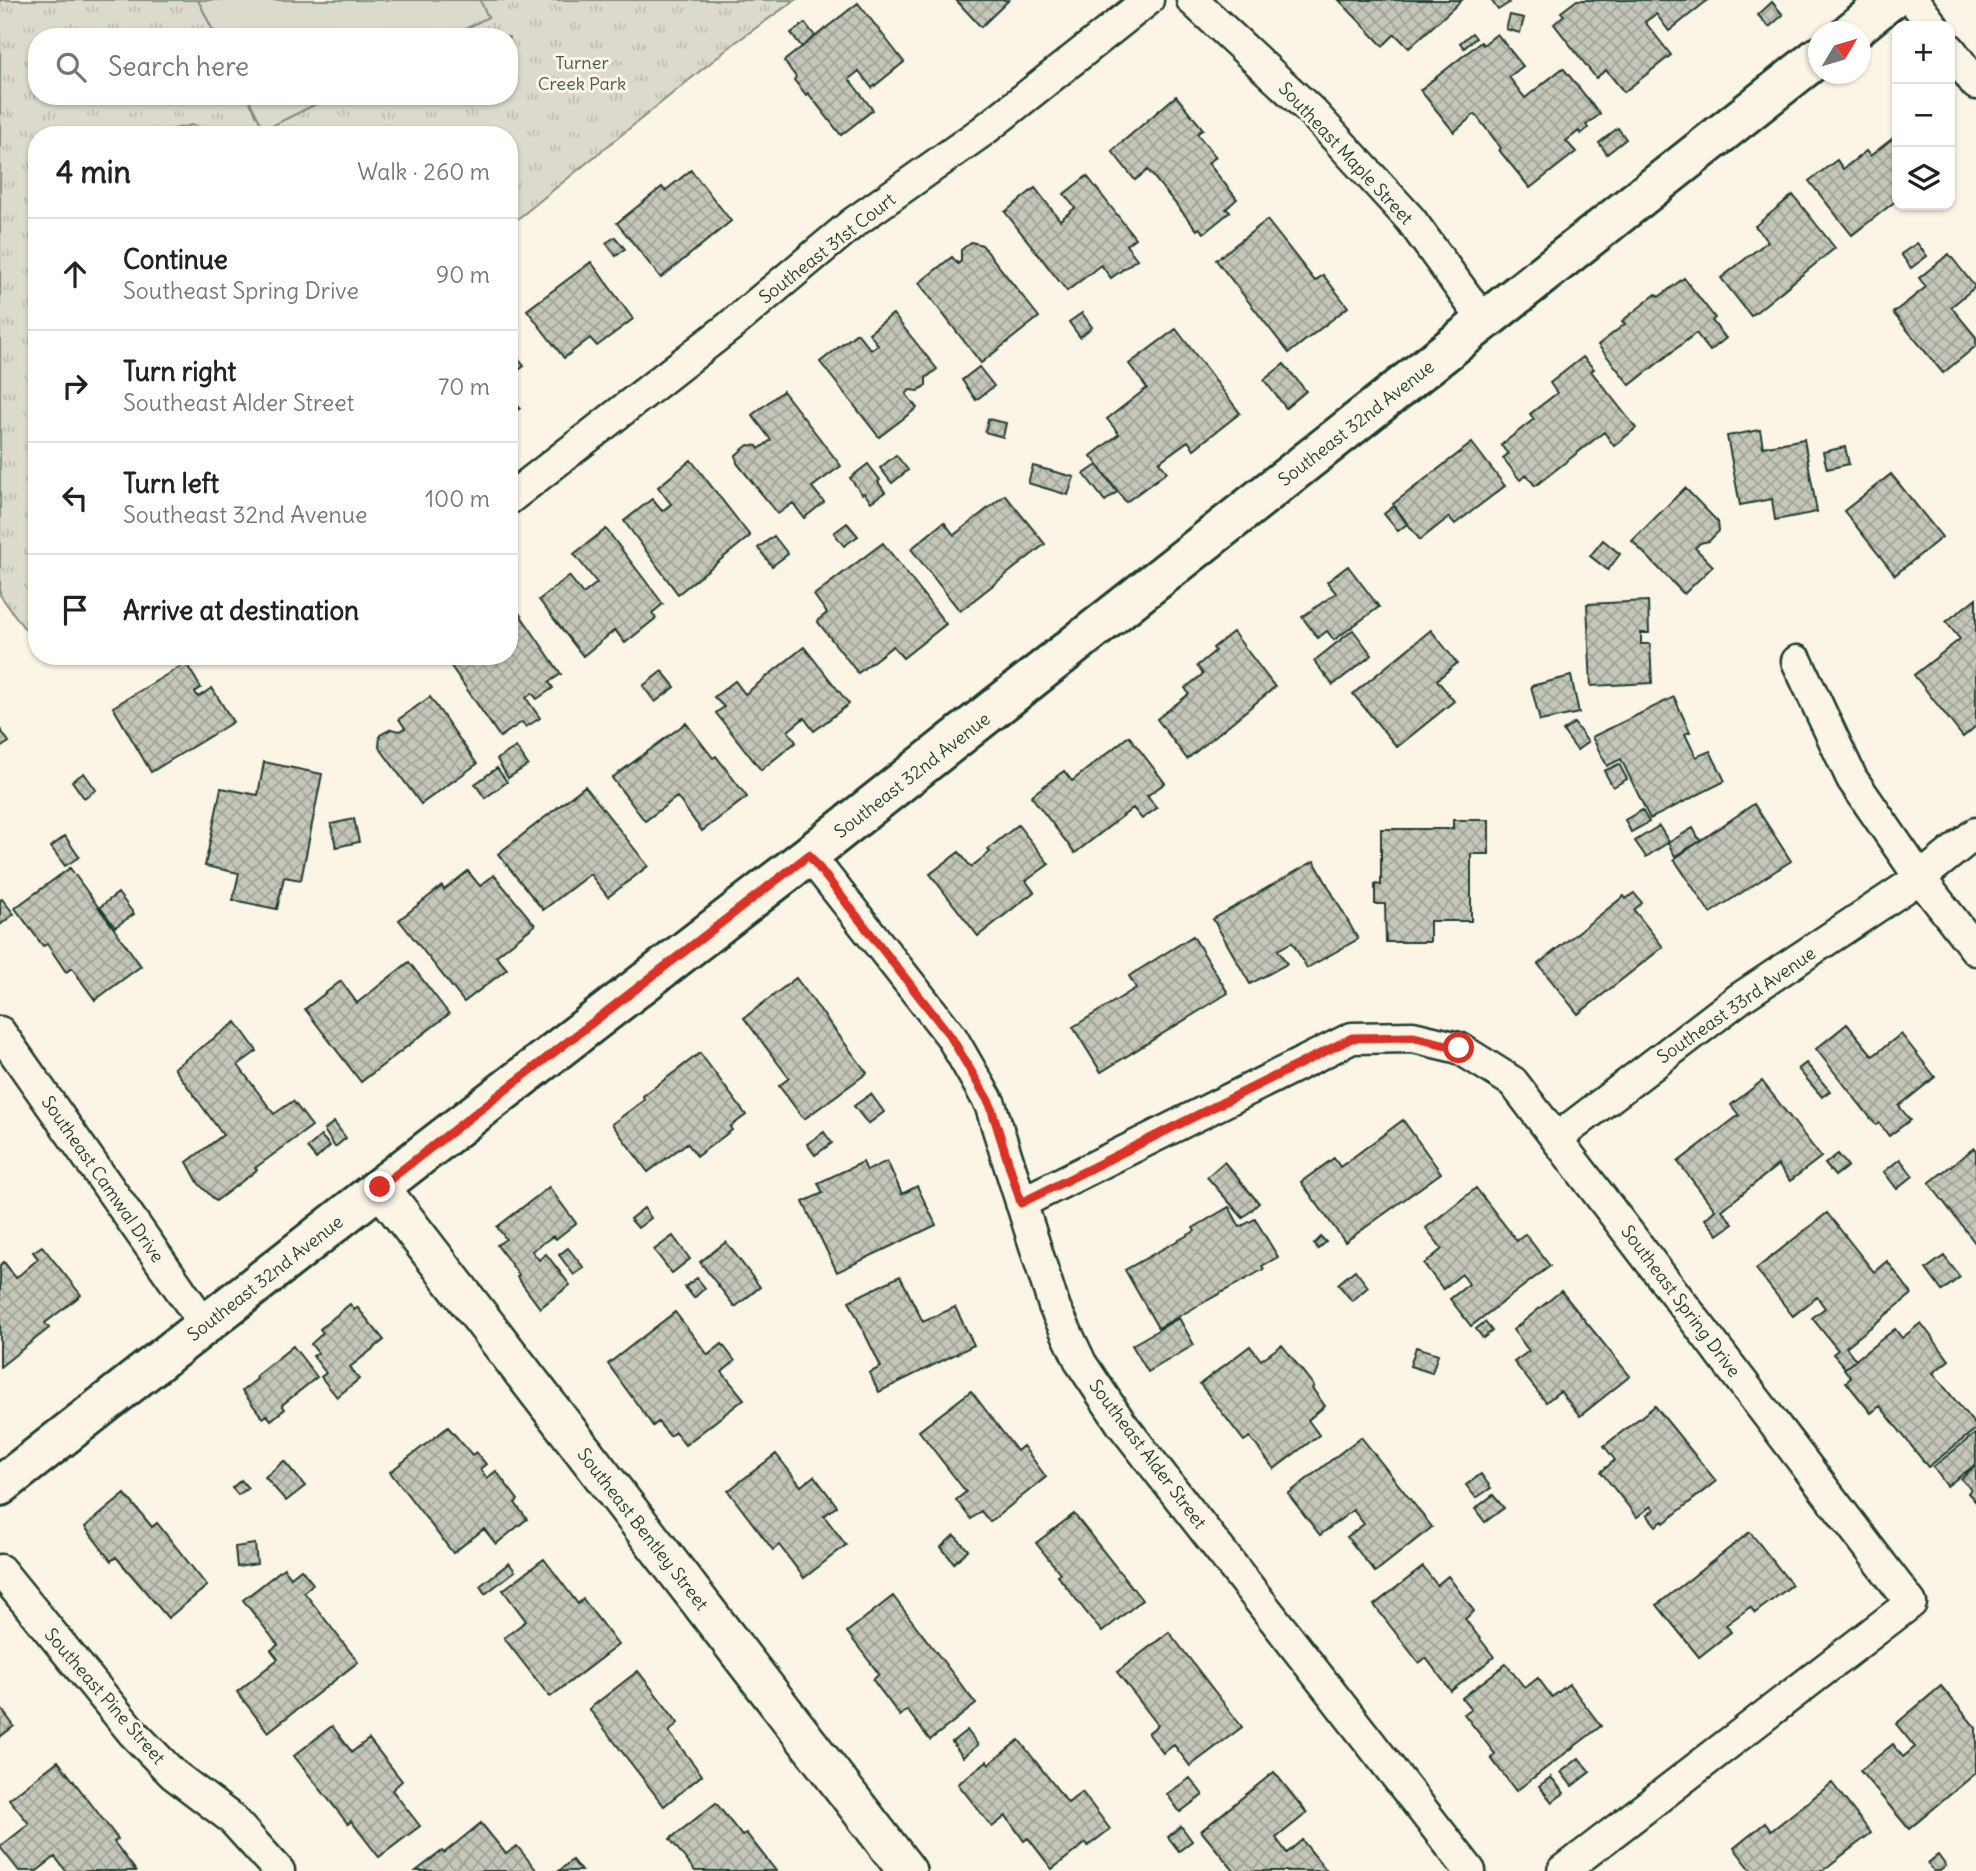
<!DOCTYPE html>
<meta charset="utf-8">
<style>
body{margin:0;font-family:Delius,sans-serif;background:#f6f6f6;color:#222}
.controls{position:absolute;right:21px;top:21px;display:grid;overflow:hidden;border-radius:14px;box-shadow:0 2px 5px #0004}
.controls button{width:63px;height:63px;display:grid;place-items:center;padding:0;border:0;border-bottom:2px solid #e0e0e0;background:#fff;color:#222;font:35px sans-serif}
.compass{position:absolute;left:1808px;top:21px;width:63px;height:63px;border-radius:50%;background:#fff;box-shadow:0 2px 5px #0004;rotate:52deg}
.stop{position:absolute;width:21px;height:21px;margin:-16px;border:5px solid #d93025;border-radius:50%;background:#fff}
.stop.end{background:#d93025;border-color:#fff;box-shadow:0 2px 7px #0008}
.list{margin:0;padding:0;list-style:none}
h2{display:flex;justify-content:space-between;align-items:center;height:91px;margin:0;padding:0 28px;font-size:30px}
h2 small{font-size:23px;font-weight:400;color:#767676}
.list li{display:grid;grid-template-columns:46px 1fr auto;gap:21px;align-items:center;box-sizing:border-box;height:112px;padding:0 28px;border-top:2px solid #e0e0e0}
.list b{display:block;font-size:26px;white-space:nowrap}
.list p{margin:0;font-size:23px;white-space:nowrap;color:#767676}
.list em{font-size:23px;font-style:normal;color:#767676}
.icon{flex:none;width:38px;height:38px;fill:none;stroke:currentColor;stroke-width:2;stroke-linecap:round;stroke-linejoin:round}
.map{position:relative;flex:none;width:1976px;height:1871px;overflow:hidden}
.search{position:absolute;background:#fff;box-shadow:0 2px 5px #0004;left:28px;top:28px;width:490px;height:77px;display:flex;align-items:center;gap:18px;box-sizing:border-box;padding:0 24px;border-radius:28px;color:#767676;font-size:26px}
.panel{position:absolute;background:#fff;box-shadow:0 2px 5px #0004;left:28px;top:126px;width:490px;height:539px;border-radius:28px}
.map>svg:first-child{display:block}
.park{fill:url(#park-tufts);stroke:#7e8c80;stroke-width:2;fill-rule:evenodd}
.garden{fill:#dcdacc;stroke:#7e8c80;stroke-width:2}
.building{fill:url(#building-cross-hatch);stroke:#1f3d34;stroke-width:2}
.lines{fill:none;stroke-linecap:round;stroke-linejoin:round}
.minor-casing{stroke:#1f3d34;stroke-width:35}
.tertiary-casing{stroke:#1f3d34;stroke-width:42}
.secondary-casing{stroke:#1f3d34;stroke-width:44}
.minor{stroke:#fcf5e5;stroke-width:30}
.tertiary{stroke:#fcf5e5;stroke-width:37}
.secondary{stroke:#fcf5e5;stroke-width:38}
.route{stroke:#d93025;stroke-width:9}
.labels{text-anchor:middle;dominant-baseline:central;stroke-width:6;stroke-linejoin:round;paint-order:stroke}
.park-label{font-size:18px;fill:#455c52;stroke:#fcf5e5}
.street-label{font-size:18px;fill:#1f3d34;stroke:#fcf5e5}
</style>
<div class="map">
<svg width="1976" height="1871" viewBox="0 0 1976 1871">
<defs>
<pattern id="park-tufts" width="24" height="20" patternUnits="userSpaceOnUse" patternTransform="scale(1.75)"><rect width="24" height="20" fill="#dcdacc"/><path d="M3 7l-1-3M5 7V3M7 7l1-3M15 17l-1-3M17 17v-4M19 17l1-3" fill="none" stroke="#bcbcb0"/></pattern>
<pattern id="building-cross-hatch" width="8" height="8" patternUnits="userSpaceOnUse" patternTransform="scale(1.75)"><rect width="8" height="8" fill="#c5c7b9"/><path d="M0 0l8 8M0 8l8-8" fill="none" stroke="#9fa397"/></pattern>
</defs>
<rect width="100%" height="100%" fill="#fcf5e5"/>
<filter id="ink" filterUnits="userSpaceOnUse"><feTurbulence type="fractalNoise" baseFrequency=".0143" numOctaves="2"/><feDisplacementMap in="SourceGraphic" scale="14" xChannelSelector="R" yChannelSelector="G"/><feConvolveMatrix kernelMatrix="1 2 1 2 8 2 1 2 1" color-interpolation-filters="sRGB"/></filter>
<g filter="url(#ink)">
<!-- park -->
<path class="park" d="M0,0H795L736,42L509,226V135H37V646L0,595ZM37,37H509V96H37Z"/>
<!-- garden -->
<path class="garden" d="M198,0H480L488,17L450,37H216Z
M247,96H332L264,130Z
M192,125L225,135H147Z"/>
<!-- building -->
<path class="building" d="M956,0H1009L981,27Z
M1339,0H1462L1409,48L1395,34L1383,46Z
M1491,0H1507L1509,3L1498,10Z
M1577,0H1708L1669,31L1656,14L1645,22L1671,55L1624,92L1606,70L1596,78L1554,24L1564,15L1561,12Z
M1772,2L1783,15L1769,27L1758,15Z
M858,3L904,62L872,88L859,71L849,79L873,110L841,135L808,93L806,95L794,80L796,77L784,61Z
M1510,15L1524,18L1520,33L1506,29Z
M805,23L815,36L802,47L791,33Z
M1472,33L1476,38L1464,48L1460,43Z
M1497,34L1523,66L1509,77L1525,98L1563,68L1600,114L1586,125L1588,128L1581,134L1579,131L1566,141L1576,152L1530,188L1499,150L1501,148L1475,114L1454,132L1420,90L1481,42L1483,45Z
M1176,96L1203,129L1197,134L1216,157L1208,163L1237,199L1226,209L1230,212L1204,233L1199,228L1197,230L1148,170L1135,180L1112,151Z
M1618,128L1626,139L1607,154L1599,143Z
M1897,135V200L1852,235L1809,181L1837,160L1843,169L1866,151L1870,156Z
M691,170L731,221L661,278L617,223L662,187L665,191Z
M1087,176L1135,238L1126,245L1137,259L1111,278L1101,265L1067,291L1005,212L1035,188L1060,220L1075,208L1064,194Z
M1793,195L1835,248L1751,316L1721,278L1768,241L1755,226Z
M1267,220L1315,281L1323,275L1348,307L1289,353L1216,260Z
M615,237L625,249L616,256L606,243Z
M971,242L982,245L1039,317L981,363L919,283L952,257L958,264L961,261V250Z
M1917,243L1927,256L1911,268L1901,254Z
M1949,254L1975,287L1951,307L1976,337V346L1943,373L1893,313L1926,287L1919,278Z
M591,262L633,319L597,346L590,338L564,358L527,310Z
M1684,278L1715,318L1712,321L1726,338L1710,351L1696,333L1630,385L1598,345L1625,324L1622,321L1656,294L1659,297Z
M1082,313L1092,327L1080,337L1069,322Z
M893,314L937,369L926,378V385L918,391L910,390L906,394L917,408L879,437L820,362L857,333L871,350L878,345L869,333Z
M1176,329L1240,413L1194,449L1188,441L1159,462L1167,472L1126,502L1091,456L1119,434L1107,419L1147,388L1129,364Z
M509,348L524,366L509,378Z
M1583,357L1594,369L1591,371L1636,428L1614,446L1604,432L1535,486L1527,475L1520,480L1503,458L1508,454L1501,445L1534,419L1530,414L1557,393L1550,383Z
M1284,364L1306,391L1286,408L1264,380Z
M979,367L994,386L976,400L962,380Z
M783,391L841,466L812,487L824,502L804,518L793,503L778,514L737,463L736,455L748,445L757,446L759,449L771,440L752,415Z
M509,395L520,408L509,417Z
M988,419L1006,423L1003,437L985,432Z
M1760,430L1763,447L1804,439L1817,512L1775,520L1772,499L1740,505L1727,436Z
M1472,443L1505,486L1455,524L1449,517L1420,540L1393,504Z
M1845,447L1849,464L1827,469L1823,452Z
M896,455L908,470L892,483L880,468Z
M691,460L750,536L678,594L624,521L652,499L662,511L671,504L658,487Z
M868,464L880,480L878,482L885,492L871,502L864,493L862,494L850,478Z
M1097,465L1117,492L1105,501L1084,474Z
M1033,466L1074,477L1068,495L1028,483Z
M1891,474L1942,537L1895,575L1844,511Z
M1685,488L1718,522L1719,531L1709,541L1700,543L1695,548L1713,566L1684,594L1632,541Z
M1005,495L1045,544L960,611L911,549L944,522L954,535Z
M1394,506L1407,524L1398,531L1384,514Z
M847,523L858,536L844,546L834,533Z
M606,529L663,604L652,613L656,618L625,643L615,630L583,656L539,600L569,576L583,594L597,583L574,554Z
M774,536L788,554L772,566L758,548Z
M1603,540L1620,554L1608,570L1590,556Z
M883,543L946,624L903,658L893,646L858,673L817,621L827,613L814,595Z
M1348,566L1379,607L1334,640L1327,631L1318,638L1302,617L1336,593L1327,582Z
M1976,598V726L1963,737L1914,675L1960,639L1946,622Z
M1648,601L1649,633H1641V644H1650L1652,683L1591,686L1587,604Z
M519,613L561,674L549,682L553,688L537,699L532,693L526,698L540,718L526,727L522,722L500,737L444,656H509V619Z
M1353,630L1372,655L1333,685L1314,661Z
M1431,630L1457,663L1437,680L1454,701L1397,747L1353,694Z
M1233,632L1275,687L1187,759L1157,719L1189,694L1185,688L1203,674L1197,666L1215,651L1213,648Z
M804,647L849,704L814,731L804,718L788,731L796,742L761,770L716,713L724,707L714,697L735,681L745,694Z
M186,663L201,688L195,692L198,697L212,688L233,722L151,772L113,707Z
M662,671L675,687L655,702L643,686Z
M1571,676L1579,713L1540,721L1531,686Z
M430,697L477,764L421,804L379,747L380,735L391,729L400,731L405,728L399,719Z
M1674,697L1690,732L1685,734L1696,757L1710,751L1725,781L1650,819L1621,759L1607,766L1592,737Z
M686,723L713,758L716,756L747,797L702,831L677,797L645,821L612,778Z
M1574,723L1588,742L1577,750L1563,731Z
M0,729L9,742L0,748Z
M1129,736L1165,783L1147,796L1157,808L1142,819L1133,808L1075,853L1031,796L1064,771L1072,781Z
M516,747L528,765L508,778L497,759Z
M264,762L322,774L301,880L284,877L277,909L233,900L239,873L205,866L221,788L258,795Z
M1619,764L1627,779L1613,787L1604,771Z
M497,768L507,782L485,798L475,784Z
M84,773L96,790L84,798L72,781Z
M585,786L648,866L608,897L590,874L543,910L498,854Z
M1754,804L1791,861L1710,913L1674,859Z
M1642,810L1649,822L1631,832L1625,820Z
M354,819L359,842L336,847L331,824Z
M1453,820H1489V854H1471V921H1430V942H1386L1385,904H1375V884L1381,885V829H1453Z
M1018,825L1049,864L1026,881L1034,892L978,936L930,874L959,852L971,867L990,852L988,849Z
M1659,826L1669,842L1646,857L1635,841Z
M1693,828L1700,841L1675,856L1668,843Z
M65,836L79,857L65,866L51,847Z
M1314,861L1358,939L1307,968L1292,942L1278,950L1287,964L1250,984L1213,919Z
M70,868L141,966L95,1000L72,968L66,972L47,944L43,946L15,908Z
M468,871L480,886L494,875L535,925L496,956L507,969L464,1002L399,920L442,886L444,890Z
M118,893L134,914L115,927L100,907Z
M1634,893L1642,903L1634,910L1663,947L1578,1014L1538,964L1624,896L1626,899Z
M2,899L14,914L0,925V900Z
M1193,936L1228,993L1101,1072L1073,1027L1136,988L1129,976Z
M409,962L449,1014L361,1082L305,1009L341,981L357,1003Z
M796,978L867,1073L804,1119L779,1086L789,1078L744,1018Z
M236,1022L257,1051L238,1065L274,1114L293,1101L312,1126L255,1168L257,1170L216,1201L199,1184L187,1162L223,1135L174,1068Z
M1847,1024L1873,1056L1901,1034L1935,1077L1899,1106L1910,1120L1889,1136L1879,1123L1876,1125L1816,1049Z
M700,1053L746,1115L730,1127L732,1130L697,1156L687,1143L648,1172L612,1124L644,1100L643,1096Z
M1806,1063L1830,1091L1822,1097L1798,1069Z
M1762,1081L1821,1157L1790,1181L1778,1165L1722,1210L1733,1224L1718,1235L1705,1219L1715,1210L1678,1162L1739,1115L1731,1105Z
M871,1094L884,1112L868,1124L854,1106Z
M1403,1120L1441,1173L1345,1242L1301,1182L1334,1158L1340,1167Z
M334,1122L346,1138L335,1147L324,1130Z
M824,1132L832,1143L815,1155L807,1144Z
M321,1136L330,1146L316,1159L307,1148Z
M1974,1148L1976,1151V1244L1929,1183Z
M1838,1154L1848,1166L1835,1176L1825,1164Z
M1900,1159L1913,1176L1897,1189L1884,1172Z
M887,1161L902,1194L917,1186L936,1225L837,1272L803,1202L823,1193L818,1183L863,1162L867,1171Z
M1224,1162L1259,1203L1243,1218L1207,1177Z
M549,1187L576,1223L556,1239L553,1236L532,1251L539,1260L546,1254L570,1285L540,1308L517,1277L519,1275L497,1245L506,1239L497,1227Z
M1476,1188L1517,1241L1525,1234L1550,1266L1471,1326L1450,1299L1469,1284L1462,1274L1443,1289L1424,1264L1442,1249L1426,1228Z
M1229,1207L1240,1227L1255,1219L1278,1257L1262,1266L1264,1269L1158,1328L1125,1270L1195,1231L1193,1228Z
M644,1208L651,1218L638,1228L630,1219Z
M1827,1213L1874,1272L1887,1261L1912,1294L1846,1347L1856,1360L1845,1368L1833,1354L1838,1350L1812,1318L1825,1308L1817,1297L1793,1316L1756,1269Z
M673,1236L690,1259L672,1273L654,1250Z
M1321,1237L1326,1242L1318,1249L1314,1244Z
M726,1242L760,1287L735,1307L700,1262Z
M42,1246L81,1295L45,1323L49,1328L0,1367V1265L4,1262L16,1278L38,1259L33,1252Z
M568,1248L584,1268L574,1275L559,1255Z
M1944,1256L1960,1277L1942,1291L1926,1269Z
M1355,1270L1368,1287L1352,1301L1338,1284Z
M900,1276L923,1322L955,1307L974,1345L879,1392L869,1373L881,1367L849,1301Z
M697,1278L705,1288L694,1298L685,1287Z
M1561,1291L1630,1376L1580,1416L1560,1391L1546,1402L1514,1362L1529,1351L1513,1330Z
M350,1304L354,1310L357,1307L384,1340L350,1367L359,1379L337,1397L321,1377L326,1373L313,1356L318,1353L311,1344L323,1333L320,1329Z
M675,1312L708,1355L722,1344L735,1361L722,1372L744,1399L685,1445L675,1432L670,1436L658,1422L653,1426L608,1364Z
M1179,1318L1194,1345L1148,1372L1132,1345Z
M1485,1322L1492,1331L1483,1338L1476,1329Z
M1921,1323L1949,1360L1933,1373L1976,1426V1429L1928,1467L1880,1406L1871,1413L1846,1382L1851,1378L1844,1369L1895,1329L1902,1338Z
M1282,1345L1314,1386L1312,1388L1325,1406L1308,1420L1319,1435L1274,1469L1250,1437L1244,1441L1200,1384L1250,1346L1261,1360Z
M293,1346L317,1377L282,1405L285,1409L271,1420L267,1415L263,1418L242,1391L257,1379L256,1376Z
M1416,1347L1438,1354L1432,1373L1410,1366Z
M971,1391L1017,1451L1023,1446L1046,1477L990,1522L981,1511L971,1519L956,1500L966,1492L919,1431Z
M1655,1406L1716,1481L1664,1523L1663,1521L1656,1526L1647,1515L1654,1510L1651,1506L1637,1517L1601,1472L1615,1460L1604,1446Z
M448,1427L472,1455L476,1452L486,1464L480,1469L487,1478L496,1471L518,1500L515,1503L527,1519L496,1544L484,1529L453,1553L390,1472Z
M1976,1433V1464L1947,1486L1933,1467Z
M1361,1437L1432,1527L1375,1572L1347,1537L1364,1524L1353,1510L1320,1535L1288,1494Z
M776,1454L801,1486L814,1476L837,1506L824,1516L846,1545L804,1578L779,1545L773,1550L728,1491Z
M284,1461L305,1486L286,1501L265,1477Z
M1976,1465V1502L1968,1493L1971,1489L1961,1479Z
M1481,1474L1491,1488L1476,1498L1466,1485Z
M241,1480L248,1488L238,1495L232,1488Z
M125,1494L152,1527L157,1523L207,1586L168,1618L116,1557L111,1561L85,1527Z
M1493,1495L1504,1508L1485,1522L1475,1509Z
M1074,1514L1142,1600L1102,1632L1057,1575L1060,1573L1036,1543Z
M1750,1532L1792,1585L1755,1613L1750,1607L1726,1625L1731,1632L1699,1657L1657,1605Z
M954,1535L968,1550L954,1563L941,1547Z
M255,1544L257,1564L237,1567L235,1547Z
M544,1559L578,1604L583,1599L618,1645L550,1697L504,1638L526,1621L503,1590Z
M509,1563L515,1571L485,1594L480,1586Z
M1423,1567L1437,1585L1448,1576L1474,1611L1465,1619L1494,1657L1451,1691L1426,1658L1419,1663L1374,1605Z
M284,1568L291,1577L301,1569L313,1584L304,1592L358,1662L268,1732L237,1692L278,1659L271,1650L278,1645L243,1600Z
M893,1596L976,1704L930,1740L907,1710L900,1716L873,1680L879,1674L847,1632Z
M1169,1632L1242,1727L1190,1766L1174,1745L1163,1753L1148,1733L1158,1725L1117,1672Z
M1506,1664L1525,1688L1538,1678L1552,1697L1569,1684L1601,1726L1516,1791L1491,1758L1495,1754L1464,1714L1471,1709L1462,1698Z
M638,1671L678,1723L669,1732L702,1775L664,1806L589,1709Z
M1941,1686L1976,1728V1773L1909,1829L1860,1771L1893,1744L1903,1757L1915,1747L1896,1724Z
M0,1707L14,1726L0,1737Z
M332,1726L352,1752L369,1739L402,1781L392,1790L420,1826L379,1857L351,1821L348,1824L294,1756Z
M967,1730L978,1745L963,1757L952,1742Z
M1019,1740L1068,1803L1082,1792L1110,1829L1088,1846L1086,1843L1052,1869L1028,1838L1024,1841L1006,1816L992,1827L958,1784L987,1761L989,1764Z
M1579,1758L1590,1772L1572,1786L1561,1772Z
M58,1761L118,1839L114,1842L136,1871H66L55,1857L37,1871H19L0,1847L29,1824L9,1799Z
M1274,1772L1307,1813L1276,1838L1287,1853L1302,1840L1327,1871H1234L1201,1831Z
M1551,1777L1564,1793L1552,1802L1539,1786Z
M1190,1778L1203,1795L1180,1812L1167,1794Z
M1832,1783L1871,1833L1822,1871H1752L1734,1848L1765,1823L1771,1831Z
M716,1803L742,1836L746,1833L776,1871H695L670,1839Z
M481,1823L506,1854L517,1846L537,1871H416L442,1851L444,1853Z
M1181,1826L1192,1841L1179,1851L1168,1837Z
M1938,1855L1946,1866L1940,1871H1934L1928,1863Z
M572,1860L581,1871H559Z"/>
<g class="lines">
<defs>
<path id="minor" d="M1192,0L1312,112L1411,220L1484,321
M1913,0L1933,26
M1950,49L1976,84
M509,499L729,327L853,223L983,131L1148,0
M1797,661L1852,779L1920,878L1976,950
M809,855L951,1036L990,1104L1054,1306L1081,1363L1121,1423L1470,1871
M0,1032L205,1325
M1557,1138L1740,998L1920,878L1976,833
M1021,1203L1352,1038L1413,1037L1459,1048L1513,1082L1911,1603L1563,1871
M0,1570L133,1733L173,1774L231,1818L279,1871"/>
<path id="tertiary" d="M380,1187L907,1871"/>
<path id="secondary" d="M1851,32L1890,0
M0,1486L380,1187L809,855L1818,57"/>
</defs>
<!-- minor casing -->
<use href="#minor" class="minor-casing"/>
<!-- tertiary casing -->
<use href="#tertiary" class="tertiary-casing"/>
<!-- secondary casing -->
<use href="#secondary" class="secondary-casing"/>
<!-- minor -->
<use href="#minor" class="minor"/>
<!-- tertiary -->
<use href="#tertiary" class="tertiary"/>
<!-- secondary -->
<use href="#secondary" class="secondary"/>
</g>
</g>
<g class="lines" filter="url(#ink)">
<!-- route -->
<path class="route" d="M380,1187L809,855L951,1037L990,1104L1021,1203L1352,1038L1413,1037L1459,1048"/>
</g>
<g class="labels">
<!-- park labels -->
<g class="park-label">
<text x="582" y="62">Turner<tspan x="582" dy="21">Creek Park</tspan></text>
</g>
<!-- street labels -->
<g class="street-label">
<text transform="translate(1346 153) rotate(47)">Southeast Maple Street</text>
<text transform="translate(827 248) rotate(-38)">Southeast 31st Court</text>
<text transform="translate(1356 423) rotate(-38)">Southeast 32nd Avenue</text>
<text transform="translate(912 775) rotate(-38)">Southeast 32nd Avenue</text>
<text transform="translate(1736 1005) rotate(-35)">Southeast 33rd Avenue</text>
<text transform="translate(103 1179) rotate(55)">Southeast Camwal Drive</text>
<text transform="translate(265 1278) rotate(-38)">Southeast 32nd Avenue</text>
<text transform="translate(1681 1301) rotate(53)">Southeast Spring Drive</text>
<text transform="translate(1148 1454) rotate(53)">Southeast Alder Street</text>
<text transform="translate(643 1529) rotate(52)">Southeast Bentley Street</text>
<text transform="translate(105 1696) rotate(49)">Southeast Pine Street</text>
</g>
</g>
</svg>
<div class="controls">
<button>+</button>
<button>−</button>
<button><svg class="icon" aria-label="layers" viewBox="0 0 24 24"><path d="M12 4l9 5-9 5-9-5zM3 14l9 5 9-5"/></svg></button>
</div>
<svg class="compass" viewBox="-18 -18 36 36"><path d="M0-13l5 13h-10z" fill="#e53935"/><path d="M0 13l5-13h-10z" fill="#767676"/></svg>
<div class="stop" style="left:1459px;top:1048px"></div>
<div class="stop end" style="left:380px;top:1187px"></div>
<div class="search"><svg class="icon" aria-label="search" viewBox="0 0 24 24"><circle cx="10" cy="10" r="6"/><path d="M15 15l6 6"/></svg>Search here</div>
<section class="panel">
<h2>4 min<small>Walk · 260 m</small></h2>
<ul class="list">
<li><svg class="icon" aria-label="ahead" viewBox="0 0 24 24"><path d="M12 20V5M6 11l6-6 6 6"/></svg><div><b>Continue</b><p>Southeast Spring Drive</p></div><em>90 m</em></li>
<li><svg class="icon" aria-label="right" viewBox="0 0 24 24"><path d="M7 20v-9h11M14 6l5 5-5 5"/></svg><div><b>Turn right</b><p>Southeast Alder Street</p></div><em>70 m</em></li>
<li><svg class="icon" aria-label="left" viewBox="0 0 24 24"><path d="M17 20v-9H6M10 6l-5 5 5 5"/></svg><div><b>Turn left</b><p>Southeast 32nd Avenue</p></div><em>100 m</em></li>
<li><svg class="icon" aria-label="arrive" viewBox="0 0 24 24"><path d="M6 21V4h12l-3 4 3 4H6"/></svg><div><b>Arrive at destination</b></div></li>
</ul>
</section>
</div>
